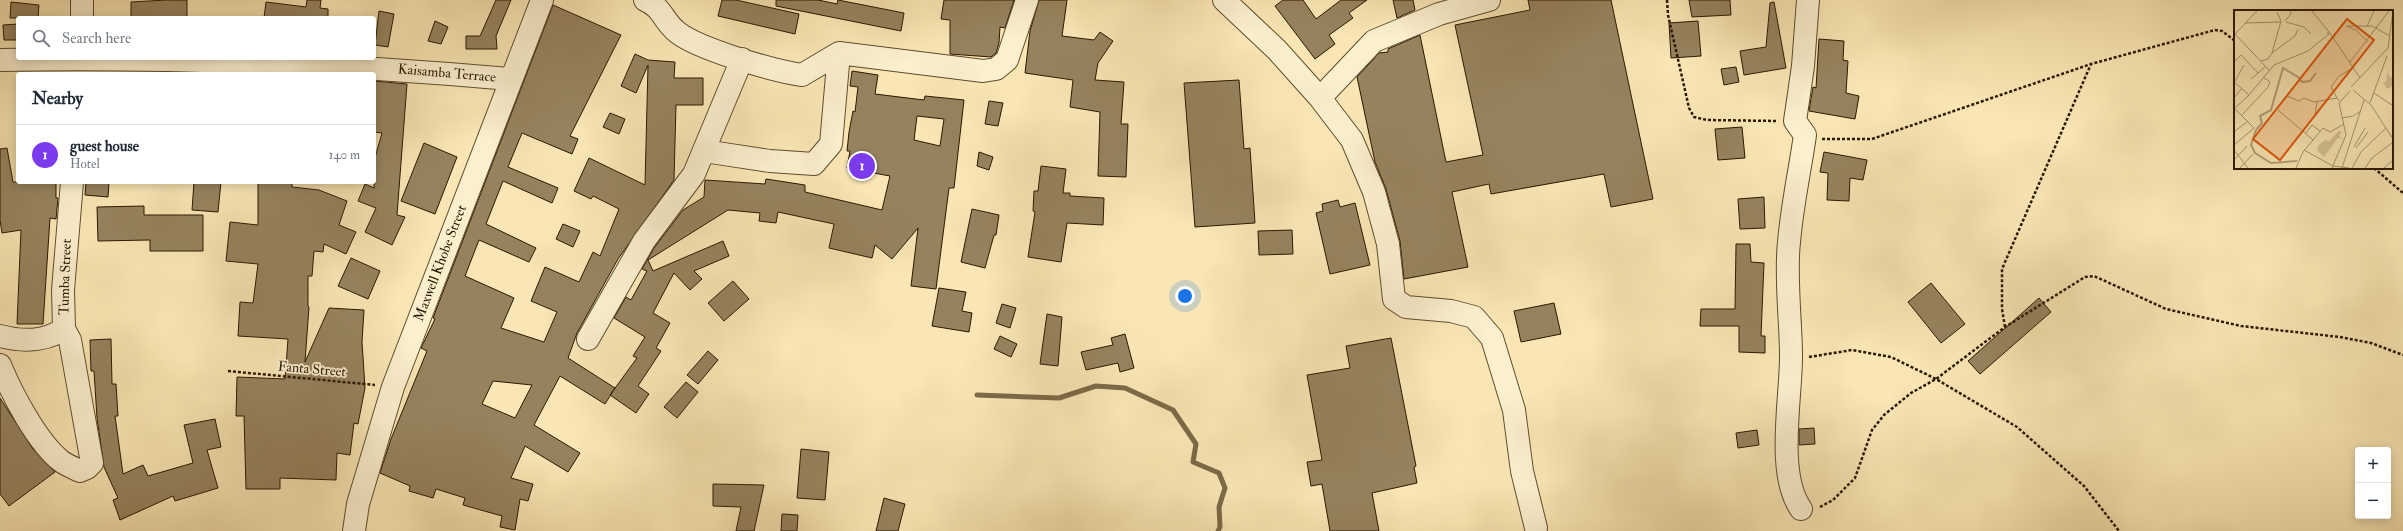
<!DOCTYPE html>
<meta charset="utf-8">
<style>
body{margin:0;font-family:"IM FELL Double Pica",serif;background:#f2f2f3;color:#1f2937}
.controls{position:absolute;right:12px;bottom:12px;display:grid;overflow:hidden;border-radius:4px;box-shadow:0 2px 10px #0003}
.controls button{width:36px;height:36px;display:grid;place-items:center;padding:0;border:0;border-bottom:1px solid #e0e1e3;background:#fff;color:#1f2937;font:20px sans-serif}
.you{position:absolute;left:1185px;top:296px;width:14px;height:14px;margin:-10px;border:3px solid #fff;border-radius:50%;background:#1a73e8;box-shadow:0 0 0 6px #1a73e833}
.badge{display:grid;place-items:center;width:26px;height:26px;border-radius:50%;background:#7c3aed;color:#fff;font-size:13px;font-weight:700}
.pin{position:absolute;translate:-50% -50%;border:2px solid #fff;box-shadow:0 1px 4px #0006}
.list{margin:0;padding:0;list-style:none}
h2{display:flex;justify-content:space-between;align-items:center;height:52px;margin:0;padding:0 16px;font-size:17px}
h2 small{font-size:13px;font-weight:400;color:#747a83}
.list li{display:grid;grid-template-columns:26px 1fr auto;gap:12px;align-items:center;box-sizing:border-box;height:60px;padding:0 16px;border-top:1px solid #e0e1e3}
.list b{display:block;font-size:15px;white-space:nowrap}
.list p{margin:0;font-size:13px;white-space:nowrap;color:#747a83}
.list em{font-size:13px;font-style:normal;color:#747a83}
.icon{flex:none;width:22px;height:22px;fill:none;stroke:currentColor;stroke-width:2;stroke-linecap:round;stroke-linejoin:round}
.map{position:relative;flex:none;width:2403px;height:531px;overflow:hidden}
.search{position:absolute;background:#fff;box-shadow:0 2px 10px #0003;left:16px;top:16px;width:360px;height:44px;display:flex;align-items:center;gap:10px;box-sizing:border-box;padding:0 14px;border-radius:4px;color:#747a83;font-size:15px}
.panel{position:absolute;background:#fff;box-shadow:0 2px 10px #0003;left:16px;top:72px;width:360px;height:112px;border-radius:4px}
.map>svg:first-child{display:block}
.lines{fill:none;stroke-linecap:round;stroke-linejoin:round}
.stream{stroke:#7c6a47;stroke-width:5}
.building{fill:#96835e;stroke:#2a1800;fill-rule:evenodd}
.minor-casing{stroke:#5e4c2d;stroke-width:24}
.path{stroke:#2a1800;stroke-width:2.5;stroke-dasharray:3 2;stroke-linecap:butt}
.minor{stroke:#fbefce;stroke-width:22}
.labels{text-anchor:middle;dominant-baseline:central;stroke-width:3.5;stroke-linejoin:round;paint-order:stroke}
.street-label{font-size:14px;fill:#2a1800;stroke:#fbefce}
.inset-river{fill:none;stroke:#b3a077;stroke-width:2}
.inset-road{fill:none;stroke:#a6946c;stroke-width:1}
.view{fill:#de560b;fill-opacity:0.15;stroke:#de560b;stroke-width:2}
.inset-edge{fill:none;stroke:#2a1800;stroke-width:2}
</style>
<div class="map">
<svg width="2403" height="531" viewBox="0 0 2403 531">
<rect width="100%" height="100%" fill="#f9e6b4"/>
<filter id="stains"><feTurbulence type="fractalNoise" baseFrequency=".005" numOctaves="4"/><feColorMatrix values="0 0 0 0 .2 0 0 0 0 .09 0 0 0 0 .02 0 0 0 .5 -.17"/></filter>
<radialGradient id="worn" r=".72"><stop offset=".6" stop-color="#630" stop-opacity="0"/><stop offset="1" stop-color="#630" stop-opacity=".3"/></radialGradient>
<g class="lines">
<!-- stream -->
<path class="stream" d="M977,395L1059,398L1096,386L1125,388L1173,410L1196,444L1193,462L1219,473L1225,488L1219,507L1220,527L1218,531"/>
</g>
<!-- building -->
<path class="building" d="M166,0H187V18H131V2Z
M307,0H321L320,8L328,9V18H264L266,2L306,7Z
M496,0H511L496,36L497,49H466V36H480Z
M722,0H736L799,14L795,34L718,16Z
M776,0H818L837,4L838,0L904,13L901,31L776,6Z
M944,0H1014L1005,28L1000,27L999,43L996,53L991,57L950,54V20L941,19Z
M1039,0H1067L1062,36L1094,40L1100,32L1113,41L1098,63L1095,80L1124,82L1121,124H1128L1126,177L1098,176L1100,112L1070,107L1073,80L1025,73L1030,31Z
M1283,0H1303L1316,19L1341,0H1367L1349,13L1353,18L1329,35L1335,44L1315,59L1275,6Z
M1393,0H1413L1415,10L1397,18Z
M1528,0H1611L1653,199L1611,207L1604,174L1491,194L1489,184L1452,192L1468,267L1404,279L1400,241L1386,189L1375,162L1357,77L1379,53L1388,52V49L1420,35L1446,162L1483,155L1455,25L1530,10Z
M1689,0H1730L1731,15L1692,17Z
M11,2L39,5L38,18H10Z
M1774,2L1786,68L1744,75L1740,51L1766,47L1770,3Z
M553,5L621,35L570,136L578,139L572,154L522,133L508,167L558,188L552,203L503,181L486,224L536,248L529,262L479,240L465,276L514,298L501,328L544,342L557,312L531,301L545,267L579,282L593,252L600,256L619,209L593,196L591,199L574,191L589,158L645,185L648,65L636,93L621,86L635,54L648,60L675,62L674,78H703V105H676L674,180L618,259L577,333L568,358L615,388L605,404L560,376L534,425L580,453L568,472L525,446L511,478L533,484L528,501L520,499L515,530L500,527L502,516L463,505L465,498L436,489L433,498L409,491L410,486L380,473L391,439L427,351L421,348L435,319L433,318ZM493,381L532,385L515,418L482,404Z
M379,11L394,14L388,47L375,45Z
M435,21L448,27L441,44L428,41Z
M1698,21L1701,56L1671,58L1669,23Z
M18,24V40H4L3,25Z
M1819,39L1844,41L1843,60L1848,61L1846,93L1859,96L1855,119L1809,111L1813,87L1816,88Z
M1736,67L1739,82L1724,85L1721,69Z
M852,71L878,75L875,94L924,100L925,96L964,100L954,188H949L936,289L911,286L918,228L892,259L875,245L872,258L829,248L834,224L778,212L776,223L759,221L760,213L728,210L648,260L653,271L723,241L729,256L694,271L702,279L690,290L674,273L653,313L670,323L656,348L661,351L638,386L649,394L636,413L610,395L637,358L633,356L645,337L614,318L626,297L631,300L647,271L642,269L654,248L683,210L704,197L705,180L765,184L766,179L805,185V192L882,210L890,176L847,168L850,151H847L849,132L853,111L855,112L858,87L850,86ZM917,116L944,119L940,146L914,140Z
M1239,80L1244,149L1250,148L1255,223L1195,227L1184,83Z
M374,81L407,84L397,215L405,217L392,245L365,232L376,208L358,201L365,184L374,188V161L382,133L374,132Z
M989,101L1003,103L998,126L985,124Z
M610,113L625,119L619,134L603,127Z
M1742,127L1745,158L1718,160L1715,129Z
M424,143L457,157L435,214L401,201Z
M7,148L13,182H56V198H58L56,219L50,218L43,324H17L21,230L2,233L0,220V149Z
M979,152L993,157L989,170L977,166Z
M1824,152L1867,160L1863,180L1850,178L1849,201L1827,200L1828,173L1820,172Z
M1041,166L1066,169L1063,193H1070V196L1104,198L1103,225L1067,223L1061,262L1028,257L1035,212L1033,211L1034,191H1038Z
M86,182H109L108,197L85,195Z
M194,182H221L218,212L192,210Z
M258,182H292V187L319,190L347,201L339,225L356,232L346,254L324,244L323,252L314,251L312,276H308V306L309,307L305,362L329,308L364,310L362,342L365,388L358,424L354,423L350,455L337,453L336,480L280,478V489H246L244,416H236L237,377L285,379L288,339L238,336L240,302L253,303L258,264L226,261L230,222L258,225Z
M1764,197L1765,228L1740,229L1738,199Z
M1338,200L1340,207L1355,203L1370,265L1330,274L1316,213L1323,211L1322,204Z
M144,206V215H203V251H150V240L98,241L97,207Z
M972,209L999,215L996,235H994L985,268L961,262Z
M563,224L580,231L573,247L556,239Z
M1292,230L1293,254L1259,255L1258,231Z
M1736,244H1750L1751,262L1764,263L1761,336H1765V353L1739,352V326H1700L1701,309H1735Z
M351,258L380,271L368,299L338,286Z
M733,281L749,299L724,321L708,303Z
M1931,283L1965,324L1941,343L1908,302Z
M939,288L966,292L962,311L972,313L969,332L932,326Z
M2039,298L2051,312L1980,374L1968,361Z
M1554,303L1561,334L1521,342L1514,311Z
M1002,304L1016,308L1010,328L996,323Z
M1047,314L1062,317L1058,366L1040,364Z
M1125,334L1134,368L1120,372L1118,363L1086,370L1081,352L1113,345L1111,338Z
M1000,336L1017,344L1011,357L994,349Z
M1391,338L1416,466L1414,467L1417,483L1372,493L1379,531H1330L1322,484L1311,486L1307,462L1322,460L1307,375L1350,368L1346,346Z
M111,339L112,384H116L118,416H115L123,474L143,465L148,476L193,463L184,425L215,419L221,447L207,450L218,488L175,501L173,496L120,520L113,500L118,498L104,467L97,418L94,371H91L90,340Z
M708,351L718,360L698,384L687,375Z
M686,382L698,392L677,418L664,407Z
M0,398L33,449L55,472L9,506L0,494Z
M1814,428L1815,444L1799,445V429Z
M1757,430L1759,445L1738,448L1736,433Z
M801,449L829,452L825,500L797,498Z
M713,484L764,485L754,531H736L741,507L713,506Z
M884,498L905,504L898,531H876Z
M782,514L798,515L797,531H781Z"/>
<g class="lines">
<defs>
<path id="minor" d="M645,0C663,8 663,21 677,32C698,49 774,71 802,75L839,53L983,71L996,69L1007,60L1027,0
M1224,0L1277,50L1320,98L1352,140L1374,192L1388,244L1394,299L1406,307L1451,311L1474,317L1492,338L1514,410L1522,471L1536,528
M82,18V0
M0,60C170,57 341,64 510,79
M1320,98L1374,41L1439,14L1489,0
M704,151L770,161L814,164L831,144L839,53
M0,336C23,342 44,342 64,329L63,290L72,182
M588,339L644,241L694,174L742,59
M0,365C12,394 37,442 61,461C66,465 74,468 80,471L87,468L92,463L70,340L64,329
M1801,509C1776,474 1791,399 1791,357C1791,321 1785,277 1789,242C1792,206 1800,170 1805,135L1795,121L1803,66L1808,0
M354,531L358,504L393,387L542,0"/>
</defs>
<!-- minor casing -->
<use href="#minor" class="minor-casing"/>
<!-- path -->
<path class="path" d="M1667,0L1668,15L1689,108L1694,117L1707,120L1777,121
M1822,139H1872L2091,64L2215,30L2222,31L2235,41
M2374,168L2403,193
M2005,327L2002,309V269L2091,64
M1809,357L1852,350L1891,357L1936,379L2017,427L2084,486L2119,531
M228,371L375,385
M1820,507L1833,500L1855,478L1872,430L1884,415L1911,393L1936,379L2005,327L2085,277L2094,276L2166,309L2241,326L2340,337L2371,343L2403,355"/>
<!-- minor -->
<use href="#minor" class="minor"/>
</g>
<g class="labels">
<!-- street labels -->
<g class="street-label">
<text transform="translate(447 73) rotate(5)">Kaisamba Terrace</text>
<text transform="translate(440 263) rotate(-69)">Maxwell Khobe Street</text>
<text transform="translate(65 277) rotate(-88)">Tumba Street</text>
<text transform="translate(312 369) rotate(5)">Fanta Street</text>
</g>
</g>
<!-- overview -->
<g transform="translate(2234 10)">
<rect width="159" height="159" fill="#f9e6b4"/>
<path d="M154,61L156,68L159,66V76L153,79L149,72H152ZM105,121L108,122L105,126L110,129L104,128L90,147L83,140L85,135L91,130L95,131Z" fill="#d6c395"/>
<path class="inset-river" d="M63,151L37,153L21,143L17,135L22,120L28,113L26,106L37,100L49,58L64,67L68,72L76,71L82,63"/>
<path class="inset-road" d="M78,1L95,22M51,11L57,4L56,1M52,12L70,17L77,24M11,13L46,12M133,16L140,1M121,19L134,32M121,20L113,16H138L156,26M0,23L35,60M96,23L126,68M1,24L23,1M38,43L61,26L64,19M27,51L34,49L38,43L47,11L43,2M0,52L7,45L24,63M116,52L155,1M17,69L31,57M0,72L15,85M0,73L10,55M117,77L154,38L159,1M119,80L137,95L159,129M140,83L158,95M53,86L65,91L70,88L80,92L103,88L105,91M0,88L8,78M103,88L97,77L105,66L119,58M136,93L153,46M0,98L20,118L0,135M0,99L15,85L40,55L74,41L96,23H93M44,100L79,130M8,105L34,77L36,72L29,67M81,106L83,92M108,108L119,106L127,101M0,122L14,111M72,123L78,115L86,121M120,137L131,118M122,138L134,122M0,140L14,158M70,140L99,156L115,158M0,150L13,136M6,158L19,144M62,158L69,142L89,118L96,122L110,114M98,158L112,125L105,93L116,81M108,158L130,90M118,158L127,142L152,118M131,158L138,148L159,132M150,158L159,150"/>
<path class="view" d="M113,9L140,30L46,150L19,129Z"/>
<rect width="159" height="159" class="inset-edge"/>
</g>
<rect width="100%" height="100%" filter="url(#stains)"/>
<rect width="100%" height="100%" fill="url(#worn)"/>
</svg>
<div class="controls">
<button>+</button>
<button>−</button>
</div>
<div class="you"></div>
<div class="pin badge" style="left:862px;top:166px">1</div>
<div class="search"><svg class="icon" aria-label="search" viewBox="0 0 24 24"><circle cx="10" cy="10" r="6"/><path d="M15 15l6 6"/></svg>Search here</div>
<section class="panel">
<h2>Nearby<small></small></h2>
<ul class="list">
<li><span class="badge">1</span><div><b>guest house</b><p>Hotel</p></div><em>140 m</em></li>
</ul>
</section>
</div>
